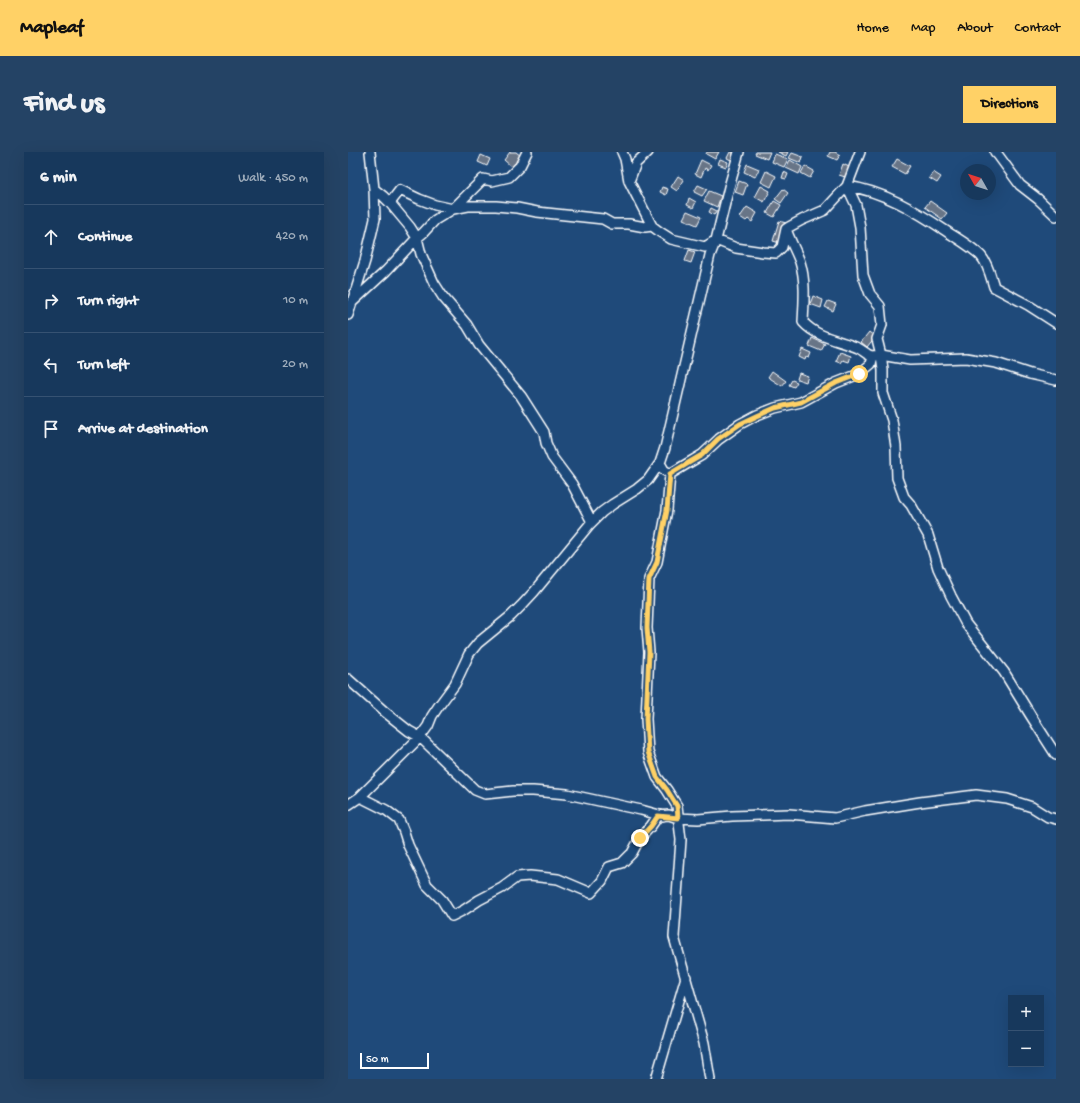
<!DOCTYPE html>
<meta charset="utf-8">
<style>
body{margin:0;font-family:"Gochi Hand",sans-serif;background:#244365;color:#f1f3f6}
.controls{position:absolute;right:12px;bottom:12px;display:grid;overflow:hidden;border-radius:0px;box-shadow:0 4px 16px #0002}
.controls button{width:36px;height:36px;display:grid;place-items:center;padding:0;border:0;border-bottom:1px solid #365272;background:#17385c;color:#f1f3f6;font:20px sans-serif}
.compass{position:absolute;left:612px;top:12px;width:36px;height:36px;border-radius:50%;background:#17385c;box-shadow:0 4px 16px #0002;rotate:309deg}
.scale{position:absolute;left:12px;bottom:10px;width:69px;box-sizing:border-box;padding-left:4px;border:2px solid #fff;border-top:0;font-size:11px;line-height:14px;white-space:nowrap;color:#fff;-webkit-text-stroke:3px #1f4a7a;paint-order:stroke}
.stop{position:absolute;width:12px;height:12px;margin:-9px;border:3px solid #ffd166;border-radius:50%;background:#fff}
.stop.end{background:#ffd166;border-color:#fff;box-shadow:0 1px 4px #0008}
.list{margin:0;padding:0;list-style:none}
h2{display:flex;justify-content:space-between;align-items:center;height:52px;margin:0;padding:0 16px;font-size:17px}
h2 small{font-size:13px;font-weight:400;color:#9eacbb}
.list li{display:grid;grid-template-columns:26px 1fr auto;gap:12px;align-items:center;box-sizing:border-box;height:64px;padding:0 16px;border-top:1px solid #365272}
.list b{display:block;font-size:15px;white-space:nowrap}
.list em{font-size:13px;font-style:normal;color:#9eacbb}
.icon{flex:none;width:22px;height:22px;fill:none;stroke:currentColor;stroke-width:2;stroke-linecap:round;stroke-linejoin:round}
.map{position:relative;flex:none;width:708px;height:927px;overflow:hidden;border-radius:0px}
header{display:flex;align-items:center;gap:24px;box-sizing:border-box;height:56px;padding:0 20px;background:#ffd166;color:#111}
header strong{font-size:19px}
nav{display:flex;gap:22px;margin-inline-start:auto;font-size:14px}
.intro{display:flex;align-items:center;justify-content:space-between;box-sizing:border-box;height:96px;padding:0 24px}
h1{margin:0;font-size:28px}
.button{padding:10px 18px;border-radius:0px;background:#ffd166;color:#111;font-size:14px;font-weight:700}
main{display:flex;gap:24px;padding:0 24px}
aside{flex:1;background:#17385c;border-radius:0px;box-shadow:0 4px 16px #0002}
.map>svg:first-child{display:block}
.building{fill:#687487;stroke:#fff}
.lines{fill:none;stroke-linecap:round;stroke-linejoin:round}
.street-casing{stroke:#fff;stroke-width:12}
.street{stroke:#1f4a7a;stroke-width:9}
.route{stroke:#ffd166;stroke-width:5}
</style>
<header>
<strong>Mapleaf</strong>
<nav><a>Home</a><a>Map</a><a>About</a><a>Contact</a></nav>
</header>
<div class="intro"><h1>Find us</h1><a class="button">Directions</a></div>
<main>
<aside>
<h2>6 min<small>Walk · 450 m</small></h2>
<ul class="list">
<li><svg class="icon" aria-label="ahead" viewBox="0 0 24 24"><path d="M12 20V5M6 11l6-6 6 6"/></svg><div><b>Continue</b></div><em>420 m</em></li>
<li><svg class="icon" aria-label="right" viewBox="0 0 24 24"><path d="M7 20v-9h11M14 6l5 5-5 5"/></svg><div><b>Turn right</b></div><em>10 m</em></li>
<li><svg class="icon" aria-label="left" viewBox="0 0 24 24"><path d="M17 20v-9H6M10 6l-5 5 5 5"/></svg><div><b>Turn left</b></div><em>20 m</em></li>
<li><svg class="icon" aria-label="arrive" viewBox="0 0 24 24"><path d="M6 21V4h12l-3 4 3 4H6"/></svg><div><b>Arrive at destination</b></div></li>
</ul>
</aside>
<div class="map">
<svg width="708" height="927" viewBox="0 0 708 927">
<rect width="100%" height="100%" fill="#1f4a7a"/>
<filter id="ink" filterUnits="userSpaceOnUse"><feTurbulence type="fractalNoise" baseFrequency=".025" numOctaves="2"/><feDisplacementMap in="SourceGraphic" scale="8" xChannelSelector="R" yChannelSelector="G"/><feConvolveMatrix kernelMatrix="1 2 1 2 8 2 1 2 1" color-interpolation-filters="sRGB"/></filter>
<g filter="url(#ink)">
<!-- building -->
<path class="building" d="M162,0H168L173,4L164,15L156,8Z
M359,0H371L367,7L358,2Z
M382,0L386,1L383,8L379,6Z
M408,0H422L419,7L407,2Z
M430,0H440L438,4Z
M482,0H487L492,3L489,8L480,4Z
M444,1L455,5L453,11L441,6Z
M427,2L440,7L436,15L424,10Z
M133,3L142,7L139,14L130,10Z
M372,7L380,10L378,15L370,12Z
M549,7L562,14L557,22L544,15Z
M353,8L363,13L360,18L357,16L353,25L347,22Z
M442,8L454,15L451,22L438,16Z
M399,12L411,17L407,25L396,20Z
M495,12L503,16L500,26L491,23Z
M457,14L466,19L462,26L453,21Z
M418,19L428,24L423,35L413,30Z
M436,20L440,22L438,27L434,26Z
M585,20L593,25L589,31L581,26Z
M330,24L336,28L329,39L323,35Z
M391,29L399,32L395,43L387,40Z
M350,33L359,37L354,44L346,40Z
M413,34L422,39L416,50L407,45Z
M314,35L320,37L318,43L312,40Z
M435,37L440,41L433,51L427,47Z
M361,39L373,44L369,55L356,49Z
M341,46L348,50L345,56L339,53Z
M426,49L433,53L426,65L419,61Z
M582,49L599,61L594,67L577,55Z
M399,55L409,61L404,70L400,67L398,69L392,65Z
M363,56L369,59L366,63L361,60Z
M339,59L353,65L349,73L335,67Z
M431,69L438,71L432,91L425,89Z
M341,98L347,100L343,111L337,109Z
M465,144L475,148L473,156L462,152Z
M480,149L488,152L485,159L477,155Z
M521,180L527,185L519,195L513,190Z
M464,186L477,192L473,199L461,194Z
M454,197L463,201L461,206L458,205L457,208L451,205Z
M492,200L503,204L501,210L495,208L493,211L488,209Z
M424,219L438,229L434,234L420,225Z
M451,221L460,224L458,230L449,227Z
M444,228L449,230L446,235L441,233Z"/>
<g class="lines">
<defs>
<path id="street" d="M22,0L26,37L35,44L42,51L62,75L69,86L73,102L86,131L95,145L119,173L131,193L173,244L196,280L198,291L204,305L224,332L244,370
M274,0L277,7L281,29L304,74L312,80L323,87L357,95L368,88L388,96L415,100L428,101L434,95L438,77L441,75L454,68L477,58L499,34L512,0
M647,0L650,3L672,33L690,47L708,64
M281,29L288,11L300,0
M499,34L508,53L512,75L515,123L522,142L532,154L534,173L529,187L533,203L562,208L618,206L648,211L682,222L708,228
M499,34C535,39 568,59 598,79C610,87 623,94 633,104C640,112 643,125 646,135L680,153L708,171
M42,51L52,38L71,47L87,53L105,57L120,54H148L169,56L189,60L255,67L264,72H281L297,75L304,74
M438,77C442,89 448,99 452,110C458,129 456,150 455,170C469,186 492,188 510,196C515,198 519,203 524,204C527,204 530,203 533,203L535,218V241L544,268L548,295L549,326L556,345L563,353L580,383L590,416L603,444L618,472L656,520L683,564L708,603
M0,154L38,119L69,86L75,81L87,68L105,57L135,27L144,29L161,25L172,14L179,0
M0,163L17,109L27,67L26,37
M312,311L316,318L322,322L342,310L354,303L371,287L392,272L409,263L427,256L453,250L488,231L511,222L523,212L525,204
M322,322L319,358L309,410L301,427L299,476L301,500L298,567L300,600L309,625L319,638L329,654L333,688L326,785L356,891L362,927
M0,527L37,560L61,579L72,585L127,638L137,642L165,639H185L219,642L293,658L315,664
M12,645L38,658L51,668L56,680L60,693L79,733L94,748L104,764L116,758L131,748L154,736L169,725L182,724L210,727L243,741L254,729L261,715L274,711L284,701L292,686L303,674L310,664L321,663L330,666L350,667L384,664L441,662L487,666L517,659L572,650L628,643L659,647L684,655L700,665L708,667
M0,653L12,645L72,585L80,574L84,564L90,555L107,532L121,502L130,491L163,464L173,454L186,440L242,372L254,360L265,352L289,337L300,328L312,311L317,296L362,103L368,88L381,35L391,0
M308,927L338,825"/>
</defs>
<!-- street casing -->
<use href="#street" class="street-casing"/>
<!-- street -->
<use href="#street" class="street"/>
</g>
</g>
<g class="lines" filter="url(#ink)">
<!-- route -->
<path class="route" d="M292,686L303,674L310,664L330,666L329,654L319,638L309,625L300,600L298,567L301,500L299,476L301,427L309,410L319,358L322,322L342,310L354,303L370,287L392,272L409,264L427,256L453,250L488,231L511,222"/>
</g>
</svg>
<div class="controls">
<button>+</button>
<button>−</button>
</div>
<svg class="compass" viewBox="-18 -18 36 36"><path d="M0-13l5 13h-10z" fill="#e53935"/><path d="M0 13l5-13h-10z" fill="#9eacbb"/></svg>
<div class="scale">50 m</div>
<div class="stop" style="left:511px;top:222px"></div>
<div class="stop end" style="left:292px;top:686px"></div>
</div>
</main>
